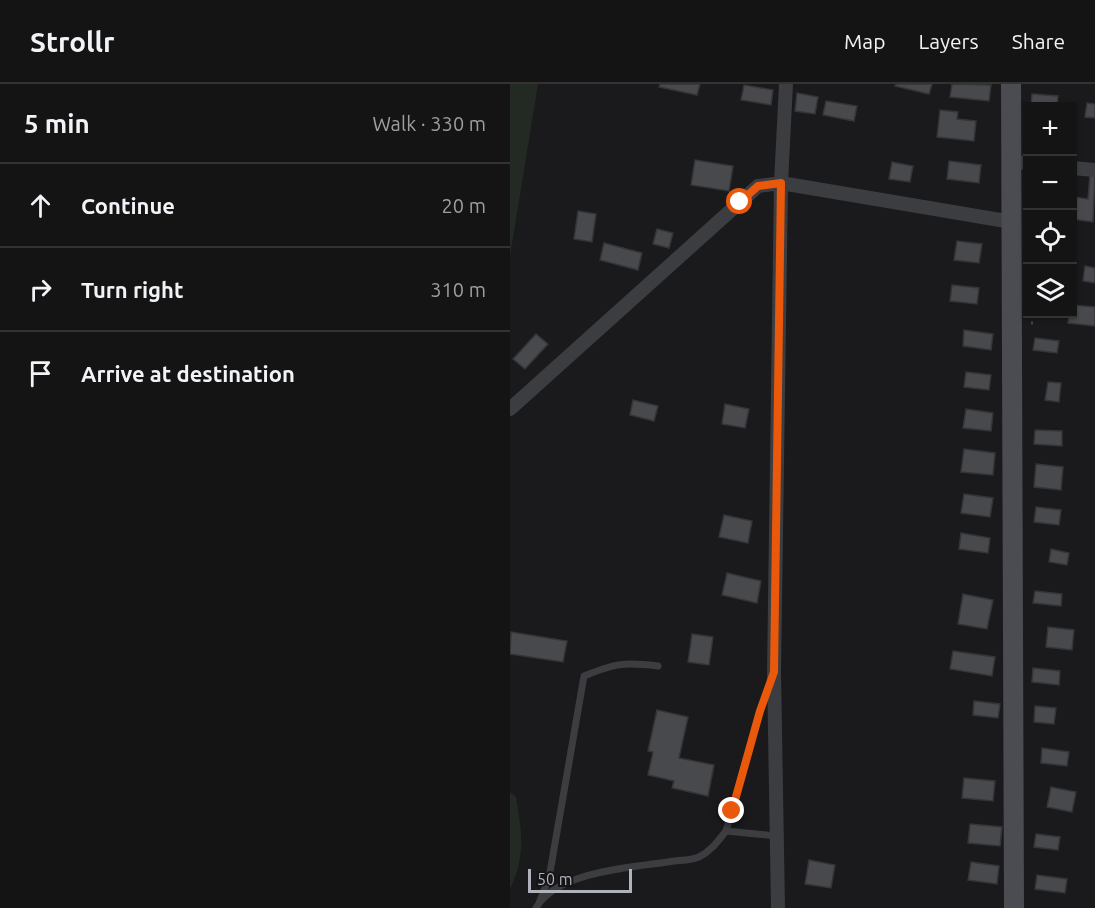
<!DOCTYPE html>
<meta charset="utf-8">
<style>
body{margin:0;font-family:Ubuntu,sans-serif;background:#1d1d1e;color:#f1f3f6}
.controls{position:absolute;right:18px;top:18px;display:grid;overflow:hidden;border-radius:0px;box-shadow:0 2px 4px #0004}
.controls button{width:54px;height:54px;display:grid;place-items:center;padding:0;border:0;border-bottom:2px solid #333334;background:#141415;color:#f1f3f6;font:30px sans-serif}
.scale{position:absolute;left:18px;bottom:15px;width:104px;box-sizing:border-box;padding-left:6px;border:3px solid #aeb3bb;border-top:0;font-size:16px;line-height:21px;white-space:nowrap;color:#aeb3bb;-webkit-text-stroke:4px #151517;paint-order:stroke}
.stop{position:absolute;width:18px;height:18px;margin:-14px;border:4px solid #ea580c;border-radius:50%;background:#fff}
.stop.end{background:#ea580c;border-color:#fff;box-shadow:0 2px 6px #0008}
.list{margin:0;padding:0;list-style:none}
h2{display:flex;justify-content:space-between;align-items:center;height:78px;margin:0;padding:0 24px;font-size:26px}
h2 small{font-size:20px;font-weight:400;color:#9d9ea0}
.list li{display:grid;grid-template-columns:39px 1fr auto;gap:18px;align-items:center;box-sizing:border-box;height:84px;padding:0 24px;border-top:2px solid #333334}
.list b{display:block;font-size:22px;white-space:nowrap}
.list em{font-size:20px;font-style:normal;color:#9d9ea0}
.icon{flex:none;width:33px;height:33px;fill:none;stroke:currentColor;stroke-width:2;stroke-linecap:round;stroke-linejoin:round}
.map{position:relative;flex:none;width:585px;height:824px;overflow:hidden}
header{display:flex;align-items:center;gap:36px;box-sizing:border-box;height:84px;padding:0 30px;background:#141415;border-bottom:2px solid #333334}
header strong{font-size:28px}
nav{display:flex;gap:33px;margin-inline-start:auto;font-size:21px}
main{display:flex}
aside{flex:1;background:#141415}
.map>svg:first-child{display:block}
.green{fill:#222a23}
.building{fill:#47494c;stroke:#353538;stroke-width:1.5}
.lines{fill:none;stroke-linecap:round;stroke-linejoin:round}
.path{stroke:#424448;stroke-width:2;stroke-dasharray:3 4.5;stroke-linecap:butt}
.lane{stroke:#3c3d41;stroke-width:7}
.street{stroke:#3c3d41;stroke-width:14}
.secondary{stroke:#4a4c51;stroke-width:20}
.route{stroke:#ea580c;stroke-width:8}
</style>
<header>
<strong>Strollr</strong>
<nav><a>Map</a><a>Layers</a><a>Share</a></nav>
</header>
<main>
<aside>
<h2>5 min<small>Walk · 330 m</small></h2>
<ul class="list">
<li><svg class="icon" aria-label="ahead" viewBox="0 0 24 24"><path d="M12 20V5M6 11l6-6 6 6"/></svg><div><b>Continue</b></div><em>20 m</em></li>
<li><svg class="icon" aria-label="right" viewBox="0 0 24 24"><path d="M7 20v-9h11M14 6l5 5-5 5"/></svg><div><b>Turn right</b></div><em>310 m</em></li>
<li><svg class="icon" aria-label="arrive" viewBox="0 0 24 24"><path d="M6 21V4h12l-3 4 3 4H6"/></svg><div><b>Arrive at destination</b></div></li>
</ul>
</aside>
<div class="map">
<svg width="585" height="824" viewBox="0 0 585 824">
<rect width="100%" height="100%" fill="#1a1a1c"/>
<!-- green -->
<path class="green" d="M0,0H28L0,172Z
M0,708L6,713C12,749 16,771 0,805Z"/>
<!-- building -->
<path class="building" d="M150,0H190L187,11L149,3Z
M386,0H422L419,10L385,2Z
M442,0L481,1L479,17L440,13Z
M234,1L263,6L261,21L231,16Z
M287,9L308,13L305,30L285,27Z
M522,10L548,12L547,22H521Z
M316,17L347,22L344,37L313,31Z
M577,19L585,20V34L575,33Z
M430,26L448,28L447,35L466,37L464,57L427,53Z
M185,76L223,82L219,107L181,101Z
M439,77L471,81L469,99L437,95Z
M382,78L403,82L400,98L379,95Z
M580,90L585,91L583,138L562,135L564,113L578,115Z
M68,127L86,130L82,158L64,155Z
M147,145L163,149L159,164L143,160Z
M447,157L472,160L469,179L444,176Z
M94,159L132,169L128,186L90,176Z
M575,182L585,184V199L573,197Z
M442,201L469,204L467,220L440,217Z
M562,221L585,223V242L558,239L559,230H562Z
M454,246L483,250L481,266L453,262Z
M26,250L38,260L15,285L3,275Z
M525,254L549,257L547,269L523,266Z
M456,288L481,291L479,306L454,303Z
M538,298L551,299L549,318L535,316Z
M123,316L148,322L144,337L120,331Z
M215,320L239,325L235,344L212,340Z
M456,325L483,329L481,347L453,344Z
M525,346L552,347V362L524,360Z
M454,365L485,369L483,391L451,388Z
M526,380L553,383L551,406L524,403Z
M454,410L483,414L480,433L451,429Z
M526,423L551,426L549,441L524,438Z
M214,431L242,437L238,459L209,453Z
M451,449L480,454L478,469L449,465Z
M541,465L559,469L557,481L539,478Z
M217,489L251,497L247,519L212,511Z
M525,507L552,510L551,522L523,519Z
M453,510L483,516L477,545L448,540Z
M538,543L564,546L562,566L536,563Z
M1,548L57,557L53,578L0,570Z
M182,550L203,553L199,581L178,578Z
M443,567L485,573L482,592L440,585Z
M523,584L550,587L549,601L522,598Z
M464,617L490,620L488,634L463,631Z
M525,622L546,624L544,640L524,638Z
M147,626L178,633L169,674L204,681L198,712L162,704L164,697L138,691L143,668L138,667Z
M532,664L559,668L557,682L531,679Z
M454,694L485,697L483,717L452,714Z
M541,703L566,708L562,728L537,723Z
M460,740L492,743L490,762L458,759Z
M526,750L550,753L548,766L524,763Z
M299,776L325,781L321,804L295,800Z
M461,778L489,782L487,800L458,796Z
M527,791L557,795L555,809L525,805Z"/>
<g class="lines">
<!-- path -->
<path class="path" d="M522,230V241"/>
<!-- lane -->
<path class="lane" d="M216,747L250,627L260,600
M29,819L39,794L74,592C106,579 114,578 148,582
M26,824C46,788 121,783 158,778C167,776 180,777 189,773C201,767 208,757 216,747L267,752"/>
<!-- street -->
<path class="street" d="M501,78L518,79
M562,84L585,86
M0,325L248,102L271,99L502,138
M268,824L264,588L271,99L276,0"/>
<!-- secondary -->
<path class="secondary" d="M501,0L504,824"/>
</g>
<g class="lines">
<!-- route -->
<path class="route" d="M222,727L250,627L264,588L271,99L248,102L230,118"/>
</g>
</svg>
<div class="controls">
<button>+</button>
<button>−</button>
<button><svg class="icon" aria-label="locate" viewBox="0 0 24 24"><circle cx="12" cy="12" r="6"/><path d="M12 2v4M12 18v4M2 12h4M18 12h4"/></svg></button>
<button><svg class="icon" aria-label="layers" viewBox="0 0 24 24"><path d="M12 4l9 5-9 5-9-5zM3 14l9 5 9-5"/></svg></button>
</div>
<div class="scale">50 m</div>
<div class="stop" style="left:230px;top:118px"></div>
<div class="stop end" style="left:222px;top:727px"></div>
</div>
</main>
